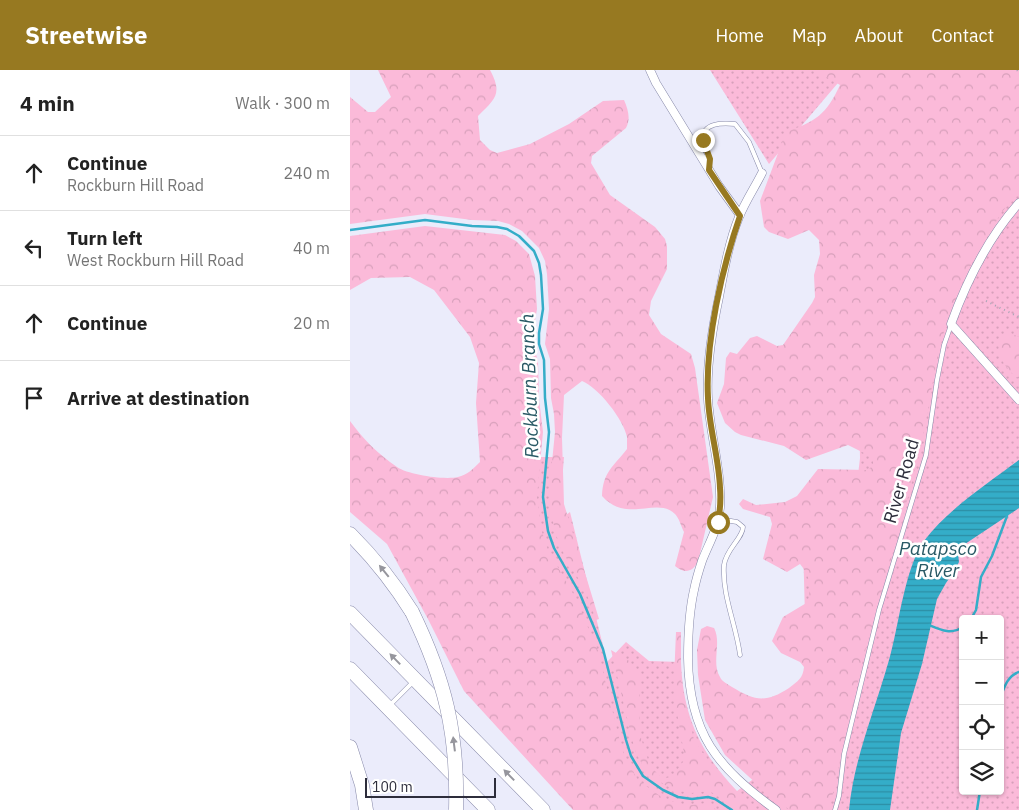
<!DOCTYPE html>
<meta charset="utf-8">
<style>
body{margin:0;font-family:"IBM Plex Sans",sans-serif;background:#f2f2f2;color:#222}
.controls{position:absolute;right:15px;bottom:15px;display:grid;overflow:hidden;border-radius:5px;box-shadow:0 1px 4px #0004}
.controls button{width:45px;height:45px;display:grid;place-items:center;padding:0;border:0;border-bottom:1px solid #e0e0e0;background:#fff;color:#222;font:25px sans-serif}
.scale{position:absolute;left:15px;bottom:12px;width:131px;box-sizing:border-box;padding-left:5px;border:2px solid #2d2d3b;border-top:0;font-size:14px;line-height:18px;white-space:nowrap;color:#2d2d3b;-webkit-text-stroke:4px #fff;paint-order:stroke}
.stop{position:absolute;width:15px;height:15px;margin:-11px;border:4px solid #977921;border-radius:50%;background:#fff}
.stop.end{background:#977921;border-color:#fff;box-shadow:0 1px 5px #0008}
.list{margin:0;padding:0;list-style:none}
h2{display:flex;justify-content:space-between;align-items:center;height:65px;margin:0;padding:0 20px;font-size:21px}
h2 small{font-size:16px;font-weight:400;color:#767676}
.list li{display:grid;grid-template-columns:32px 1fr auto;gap:15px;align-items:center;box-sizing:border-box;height:75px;padding:0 20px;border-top:1px solid #e0e0e0}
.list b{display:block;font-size:19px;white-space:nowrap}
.list p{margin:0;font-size:16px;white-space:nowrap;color:#767676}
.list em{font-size:16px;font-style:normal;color:#767676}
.icon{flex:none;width:28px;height:28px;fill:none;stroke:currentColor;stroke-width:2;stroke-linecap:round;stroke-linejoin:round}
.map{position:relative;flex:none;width:669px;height:740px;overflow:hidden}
header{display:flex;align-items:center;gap:30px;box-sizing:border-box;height:70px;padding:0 25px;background:#977921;color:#fff}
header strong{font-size:24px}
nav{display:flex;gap:28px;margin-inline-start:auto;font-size:18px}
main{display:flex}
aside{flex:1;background:#fff}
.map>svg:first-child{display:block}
.green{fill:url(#green-dots);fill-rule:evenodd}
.forest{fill:url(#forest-crowns)}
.water{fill:url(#water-rules)}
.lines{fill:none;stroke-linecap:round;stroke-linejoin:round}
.stream{stroke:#34adc8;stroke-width:2.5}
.service-casing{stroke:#8789a9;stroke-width:5}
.minor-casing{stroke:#8789a9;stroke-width:9}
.motorway-casing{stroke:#8789a9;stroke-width:15}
.path{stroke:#a4a5b4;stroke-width:2;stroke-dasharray:1 4;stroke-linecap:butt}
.service{stroke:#fff;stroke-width:4}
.minor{stroke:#fff;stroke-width:8}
.motorway{stroke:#fff;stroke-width:14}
.motorway-bridge-casing{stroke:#8789a9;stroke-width:15;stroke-linecap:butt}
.motorway-bridge{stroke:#fff;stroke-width:14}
.oneway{fill:#96969d}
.route{stroke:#977921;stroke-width:6}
.labels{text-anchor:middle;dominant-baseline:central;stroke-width:5;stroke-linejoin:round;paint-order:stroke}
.street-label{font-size:18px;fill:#2d2d3b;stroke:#fff}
.water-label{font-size:19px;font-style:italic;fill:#295965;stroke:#fff}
</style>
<header>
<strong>Streetwise</strong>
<nav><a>Home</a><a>Map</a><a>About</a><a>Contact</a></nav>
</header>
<main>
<aside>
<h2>4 min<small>Walk · 300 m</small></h2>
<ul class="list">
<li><svg class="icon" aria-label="ahead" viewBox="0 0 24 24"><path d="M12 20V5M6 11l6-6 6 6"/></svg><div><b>Continue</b><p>Rockburn Hill Road</p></div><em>240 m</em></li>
<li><svg class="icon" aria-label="left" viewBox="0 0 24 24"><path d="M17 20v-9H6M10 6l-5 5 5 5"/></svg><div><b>Turn left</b><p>West Rockburn Hill Road</p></div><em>40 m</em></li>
<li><svg class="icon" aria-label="ahead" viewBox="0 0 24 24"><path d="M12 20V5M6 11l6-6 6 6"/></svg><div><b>Continue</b></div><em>20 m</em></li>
<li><svg class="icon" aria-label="arrive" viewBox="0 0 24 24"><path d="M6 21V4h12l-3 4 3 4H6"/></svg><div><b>Arrive at destination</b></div></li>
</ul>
</aside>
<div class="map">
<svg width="669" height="740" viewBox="0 0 669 740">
<defs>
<pattern id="green-dots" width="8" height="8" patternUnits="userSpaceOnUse" patternTransform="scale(1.25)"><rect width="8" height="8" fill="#fbbad9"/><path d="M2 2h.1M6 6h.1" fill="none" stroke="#d7a0bb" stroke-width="1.8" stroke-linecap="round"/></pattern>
<pattern id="forest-crowns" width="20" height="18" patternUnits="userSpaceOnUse" patternTransform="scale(1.25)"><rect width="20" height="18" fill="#fbbad9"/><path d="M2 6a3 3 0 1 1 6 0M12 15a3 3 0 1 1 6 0" fill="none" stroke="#d7a0bb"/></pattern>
<pattern id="water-rules" width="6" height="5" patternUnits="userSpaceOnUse" patternTransform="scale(1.25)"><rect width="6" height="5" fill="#34adc8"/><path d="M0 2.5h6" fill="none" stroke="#2c8da4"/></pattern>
</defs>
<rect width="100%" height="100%" fill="#ebecfb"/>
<!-- green -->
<path class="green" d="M360,0H499L419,94Z
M669,0V740H280L107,551L178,387H214L209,450L220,442L257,592L276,572L299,591L331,592C333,646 350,682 387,721L466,663L456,583L453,473L506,423L510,388L508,296ZM613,549H650V721H613Z"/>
<!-- forest -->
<path class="forest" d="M28,0H140C153,24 145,29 128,46L130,70L140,80L147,83L180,74L219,54L253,31L274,30C278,39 281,49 276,58L242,86L241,93L260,125L305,157L315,169L317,176V199L301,231L299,245L311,264L341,284L345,298L363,427L348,492C342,502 335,504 325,496L334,462C331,456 329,448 325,444C307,426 277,454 252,426C253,402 263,397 277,379C277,375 277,371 277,367C274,350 248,317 232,311L214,325L212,368L214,434L249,549L246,550L236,522L209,475L201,444L200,412L205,362L204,344L201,328L200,289L195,274L199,239L197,204L195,191L189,178L172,161L159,154L148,151L122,150L75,144L0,154V27L18,42H25L41,27Z
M464,0H669V122L651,143L616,204L591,267L571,377L549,461L515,581L479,740H440L421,727L375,685L355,650L348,605L347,580L351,559L357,556L364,558C372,573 361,592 370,607C372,612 378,614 382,617C405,631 416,633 439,618C448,611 453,608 454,597L450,592L431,583L422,571L433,547L458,532C461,515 461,508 450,494L437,502L413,489L422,454L420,447L393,439L389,434L393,429L406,435L435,432L447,426L468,399L517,400L523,396V390L518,385L498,375L456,390L434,376L391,365L385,362L375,353L367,333L374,314L376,288L380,282L387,284L400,268L407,266L427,276L433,275L462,233L465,227L464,205L470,184L469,170L459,160L438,169L419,162L414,157L410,131L436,62C466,51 476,45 490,15Z
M75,156L155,165L166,171L179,184L185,206L187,239L183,262V275L188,291L189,329L193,362L187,427L192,462L198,480L225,527L248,581L270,672L275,688L288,710L310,726L326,733L342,735L357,733L367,740H223L114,621L79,551L37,474L0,442V351C13,369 28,384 47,397C59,405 94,410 108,407C117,405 123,399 130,392L126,333L129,293L120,267L84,220L60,207L21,208L0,220V166Z
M660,263L669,267V310C654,296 649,290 648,269Z
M326,562H331V613L344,670L371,708L408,740H387L368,726L359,721L342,723L329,721L315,715L297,703L286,683L282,669L261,580L278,590L290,607V665L300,696L313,709L323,706L335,689L326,637L324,609Z"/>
<!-- water -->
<path class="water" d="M669,390V438L615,474L608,484L609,492L605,500L596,513L587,529L572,594L551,663L540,740H499C504,688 525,640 539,590C549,556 554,500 574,471C597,440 638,413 669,390Z"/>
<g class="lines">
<!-- stream -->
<path class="stream" d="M0,160L75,150L122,156L147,157L157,159L169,166L184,181L189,193L191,205L193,239L189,263V274L194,290L195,328L199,362L193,427L198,461L204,478L230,524L253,579L276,670L281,686L293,706L313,720L328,727L342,729L358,727L365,729L382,740
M621,549L626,540L631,507L642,486L657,446
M579,555C591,560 601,565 613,557
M650,629C654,618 657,606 669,602
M627,740L630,721"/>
<defs>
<path id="service" d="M359,98C360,87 354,80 353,70C352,52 373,53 385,54L399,72L412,103
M369,449L387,452L393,457C393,468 376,479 374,495C372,526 386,554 390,585
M39,636L64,611
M485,740L489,726L494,684L529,540L576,385L587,310L594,275L601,255"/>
<path id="minor" d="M300,0L306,13L369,116L390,145
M412,103C405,117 395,132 389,147C379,172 374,200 369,227C362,260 356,295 358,329C360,365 372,401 370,437C369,457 359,473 352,491C349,500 346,510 344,520C339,542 338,565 338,588C339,664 367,697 426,740
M669,133C638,168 617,210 601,254L669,330"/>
<path id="motorway" d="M0,464C24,488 44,513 62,542
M0,543L193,740
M0,599L138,740
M0,677L12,715L16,740"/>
</defs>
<!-- service casing -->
<use href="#service" class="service-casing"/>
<!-- minor casing -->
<use href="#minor" class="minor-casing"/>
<!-- motorway casing -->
<use href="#motorway" class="motorway-casing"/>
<!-- path -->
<path class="path" d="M667,0L669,2
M636,231L669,247"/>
<!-- service -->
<use href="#service" class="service"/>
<!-- minor -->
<use href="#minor" class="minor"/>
<!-- motorway -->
<use href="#motorway" class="motorway"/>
<defs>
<path id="motorway-bridge" d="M62,542C95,610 108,663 106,740"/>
</defs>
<!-- motorway-bridge casing -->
<use href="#motorway-bridge" class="motorway-bridge-casing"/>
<!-- motorway-bridge -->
<use href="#motorway-bridge" class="motorway-bridge"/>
</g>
<!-- one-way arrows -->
<defs><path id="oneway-solid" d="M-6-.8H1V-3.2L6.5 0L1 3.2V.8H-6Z" transform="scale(1.25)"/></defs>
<g class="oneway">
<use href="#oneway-solid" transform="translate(34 501) rotate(-129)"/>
<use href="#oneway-solid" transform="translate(45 589) rotate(-134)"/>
<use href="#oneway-solid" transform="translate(104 674) rotate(-97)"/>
<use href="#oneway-solid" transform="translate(159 705) rotate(-134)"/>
</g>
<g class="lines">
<!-- route -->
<path class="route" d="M353,70L360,89L359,100L390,146C372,198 355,272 358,328C359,358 369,388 370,418C371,430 370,441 368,452"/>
</g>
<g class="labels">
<!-- street labels -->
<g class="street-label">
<text transform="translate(551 411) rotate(-74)">River Road</text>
</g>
<!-- water labels -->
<g class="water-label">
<text transform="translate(179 316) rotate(-92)">Rockburn Branch</text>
<text x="588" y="478">Patapsco<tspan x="588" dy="22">River</tspan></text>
</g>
</g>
</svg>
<div class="controls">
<button>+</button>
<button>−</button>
<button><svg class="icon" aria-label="locate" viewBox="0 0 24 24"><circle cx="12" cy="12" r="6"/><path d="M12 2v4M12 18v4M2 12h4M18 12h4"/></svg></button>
<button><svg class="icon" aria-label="layers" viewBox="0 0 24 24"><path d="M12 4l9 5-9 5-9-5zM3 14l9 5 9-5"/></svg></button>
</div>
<div class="scale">100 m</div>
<div class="stop" style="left:368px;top:452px"></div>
<div class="stop end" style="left:353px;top:70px"></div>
</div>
</main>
